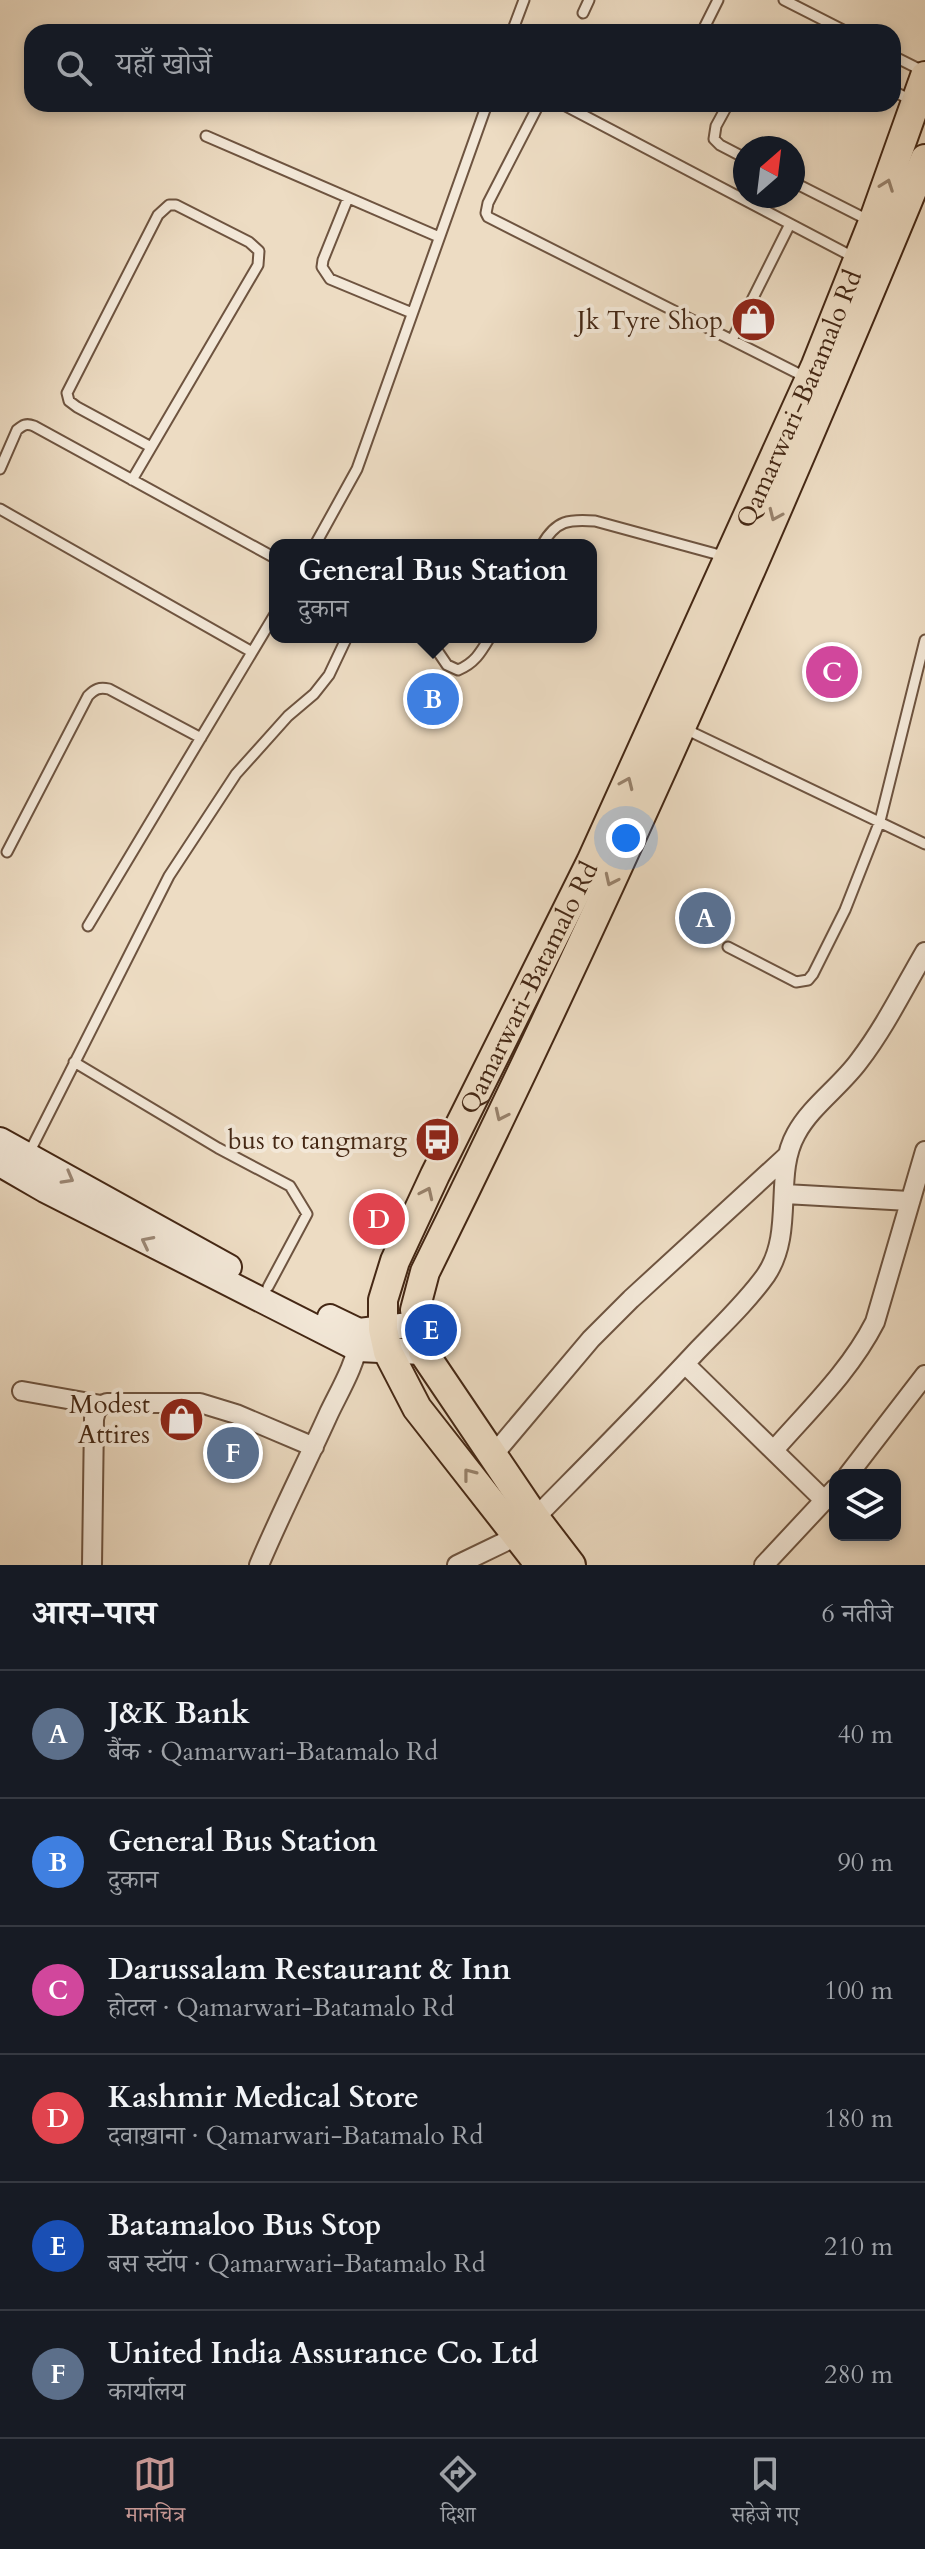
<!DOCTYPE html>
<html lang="hi">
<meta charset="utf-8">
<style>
body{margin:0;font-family:Cardo,"Noto Serif Devanagari",serif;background:#20242c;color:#f1f3f6}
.controls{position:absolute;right:24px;bottom:24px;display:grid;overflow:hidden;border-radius:16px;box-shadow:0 4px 12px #0003}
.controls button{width:72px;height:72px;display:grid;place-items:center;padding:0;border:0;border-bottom:2px solid #363941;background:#171b24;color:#f1f3f6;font:40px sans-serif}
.compass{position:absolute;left:733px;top:136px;width:72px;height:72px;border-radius:50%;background:#171b24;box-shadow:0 4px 12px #0003;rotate:28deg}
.you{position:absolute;left:626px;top:838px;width:28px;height:28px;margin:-20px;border:6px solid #fff;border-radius:50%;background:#1a73e8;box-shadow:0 0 0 12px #1a73e833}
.badge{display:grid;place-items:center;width:52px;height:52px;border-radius:50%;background:#c59692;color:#fff;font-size:26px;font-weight:700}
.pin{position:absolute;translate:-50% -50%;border:4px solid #fff;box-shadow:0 2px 8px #0006}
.popup{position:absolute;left:269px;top:539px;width:328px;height:104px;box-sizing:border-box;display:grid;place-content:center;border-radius:16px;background:#171b24;filter:drop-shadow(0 2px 6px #0005);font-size:26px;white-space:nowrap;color:#9ea1a6}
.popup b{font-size:30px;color:#f1f3f6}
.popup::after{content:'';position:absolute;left:50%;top:100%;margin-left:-16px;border:16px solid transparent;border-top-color:#171b24}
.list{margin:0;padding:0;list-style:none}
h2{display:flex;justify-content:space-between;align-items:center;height:104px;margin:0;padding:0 32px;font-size:34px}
h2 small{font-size:26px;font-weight:400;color:#9ea1a6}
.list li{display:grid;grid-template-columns:52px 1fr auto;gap:24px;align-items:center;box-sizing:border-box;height:128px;padding:0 32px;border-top:2px solid #363941}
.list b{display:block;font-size:30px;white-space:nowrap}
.list p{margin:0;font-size:26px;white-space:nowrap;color:#9ea1a6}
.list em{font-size:26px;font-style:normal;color:#9ea1a6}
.icon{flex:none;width:44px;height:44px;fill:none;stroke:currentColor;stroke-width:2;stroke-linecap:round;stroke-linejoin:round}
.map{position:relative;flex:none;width:925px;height:1565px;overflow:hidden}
.search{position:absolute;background:#171b24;box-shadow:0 4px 12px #0003;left:24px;right:24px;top:24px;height:88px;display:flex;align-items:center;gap:20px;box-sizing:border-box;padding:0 28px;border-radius:24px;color:#9ea1a6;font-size:30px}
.sheet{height:872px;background:#171b24}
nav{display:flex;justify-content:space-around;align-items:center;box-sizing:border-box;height:112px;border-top:2px solid #363941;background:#171b24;font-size:22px;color:#9ea1a6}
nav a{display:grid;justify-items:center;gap:4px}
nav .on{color:#c59692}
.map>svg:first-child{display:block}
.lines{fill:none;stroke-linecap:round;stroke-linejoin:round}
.lane-casing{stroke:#6e5440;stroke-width:13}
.street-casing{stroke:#6e5440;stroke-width:22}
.secondary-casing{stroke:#442714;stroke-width:28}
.primary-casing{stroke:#442714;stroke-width:32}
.lane{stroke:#f3e8d8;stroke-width:9}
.street{stroke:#f3e8d8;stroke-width:18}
.secondary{stroke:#f3e8d8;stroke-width:24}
.primary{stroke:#eddcc3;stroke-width:28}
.oneway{stroke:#98826c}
.oneway2{stroke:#9c8876}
.labels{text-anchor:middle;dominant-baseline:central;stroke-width:8;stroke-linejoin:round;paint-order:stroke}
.poi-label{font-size:26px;fill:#442714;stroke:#f3e8d8;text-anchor:end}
.street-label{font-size:26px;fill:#442714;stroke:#f3e8d8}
</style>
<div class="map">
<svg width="925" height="1565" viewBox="0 0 925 1565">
<rect width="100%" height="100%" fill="#eddcc3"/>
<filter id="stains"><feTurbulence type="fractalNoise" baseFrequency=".0025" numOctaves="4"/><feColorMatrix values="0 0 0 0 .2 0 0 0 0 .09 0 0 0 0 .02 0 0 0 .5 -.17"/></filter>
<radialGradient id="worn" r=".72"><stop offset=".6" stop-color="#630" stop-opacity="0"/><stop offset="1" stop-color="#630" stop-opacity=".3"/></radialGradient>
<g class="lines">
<defs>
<path id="lane" d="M784,0L847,32
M583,13L589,0
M512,32L524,0
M702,32L718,0
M893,56L925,72
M893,91L911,100
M539,104L488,203L486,213L488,217L807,378
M562,104L857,259
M728,104L716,126L714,139L720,145L745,158
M206,136L439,237
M793,182L870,221
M348,198L323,260L322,267L330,279L412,313
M732,340L790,224
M0,469L17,430C23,425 26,423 34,426L275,558
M132,480L258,265L259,251L249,242L176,205H169L158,215L67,393L69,401L77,407L151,447
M0,509L252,652
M315,545L357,469L487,104
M542,545C556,520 569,519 595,521L727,557
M428,637L447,665L458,670C475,663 481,652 490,637
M683,728L925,844
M7,852L88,696C95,689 99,687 109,689L201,738
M88,926L275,614
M728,947L796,982L808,980L813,974L845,910L880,821L925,640
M74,1062L218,1148L290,1186L307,1214L268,1287
M28,1155L169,876L236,774L288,716L314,694L329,675L347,637"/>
<path id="street" d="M785,1194L909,1201
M685,1364L824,1500
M22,1391L101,1405
M774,1450C810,1409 850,1371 875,1322L925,1151
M494,1454L591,1339L631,1299L788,1155
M848,1475L925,1375
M535,1518C589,1463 644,1408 696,1352C720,1327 746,1303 766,1275C795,1232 773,1175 796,1134C811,1106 840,1087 859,1061C885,1027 904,988 925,952
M92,1565L94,1419C96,1410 98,1406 107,1403H200L236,1414L314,1447
M259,1565C281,1513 306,1464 329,1413C340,1390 356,1364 359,1338
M457,1565L517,1536
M764,1565L835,1489"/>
<path id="secondary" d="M0,1140L229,1267
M0,1164L45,1190L358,1349L423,1352
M330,1317L359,1331L418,1324"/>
<g id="primary">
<path id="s1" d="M540,1565L417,1408L388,1352L383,1329V1300L395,1261L435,1175L591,862L816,365L873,222L925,76"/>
<path d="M571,1565L535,1518L423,1352L415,1310L425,1272C605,908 770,535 925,159"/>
</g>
</defs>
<!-- lane casing -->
<use href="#lane" class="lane-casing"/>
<!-- street casing -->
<use href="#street" class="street-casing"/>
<!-- secondary casing -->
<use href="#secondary" class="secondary-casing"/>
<!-- primary casing -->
<use href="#primary" class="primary-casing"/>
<!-- lane -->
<use href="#lane" class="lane"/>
<!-- street -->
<use href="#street" class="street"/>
<!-- secondary -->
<use href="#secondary" class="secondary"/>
<!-- primary -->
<use href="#primary" class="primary"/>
</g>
<!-- one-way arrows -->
<defs><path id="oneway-chevron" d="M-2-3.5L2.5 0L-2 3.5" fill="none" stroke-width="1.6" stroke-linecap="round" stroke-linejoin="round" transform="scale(2)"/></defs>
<g class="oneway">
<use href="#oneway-chevron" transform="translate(887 185) rotate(-70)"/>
<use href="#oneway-chevron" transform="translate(775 515) rotate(114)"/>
<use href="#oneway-chevron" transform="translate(627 783) rotate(-66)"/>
<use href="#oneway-chevron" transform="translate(611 880) rotate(115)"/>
<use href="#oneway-chevron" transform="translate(501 1115) rotate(115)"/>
<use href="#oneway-chevron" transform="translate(427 1193) rotate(-65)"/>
<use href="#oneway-chevron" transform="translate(469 1474) rotate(-128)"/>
</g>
<g class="oneway2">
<use href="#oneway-chevron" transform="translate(68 1178) rotate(29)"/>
<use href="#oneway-chevron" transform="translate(147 1242) rotate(-153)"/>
</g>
<!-- icons -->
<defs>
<symbol id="shop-disc" viewBox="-11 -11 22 22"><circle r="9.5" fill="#8f2418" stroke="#f3e8d8"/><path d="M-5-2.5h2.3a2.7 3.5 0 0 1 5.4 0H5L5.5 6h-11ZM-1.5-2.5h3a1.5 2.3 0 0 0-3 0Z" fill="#fff"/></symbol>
<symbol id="bus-disc" viewBox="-11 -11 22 22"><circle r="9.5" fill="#8f2418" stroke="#f3e8d8"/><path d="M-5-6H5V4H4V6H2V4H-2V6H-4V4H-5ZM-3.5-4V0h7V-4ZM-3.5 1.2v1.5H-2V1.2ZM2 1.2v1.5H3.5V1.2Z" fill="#fff"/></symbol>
</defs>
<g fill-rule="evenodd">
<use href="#shop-disc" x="728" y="294" width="51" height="51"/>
<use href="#bus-disc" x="412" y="1114" width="51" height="51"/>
<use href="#shop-disc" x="156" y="1394" width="51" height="51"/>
</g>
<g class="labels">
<!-- poi labels -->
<g class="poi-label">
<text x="723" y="320">Jk Tyre Shop</text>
<text x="407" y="1140">bus to tangmarg</text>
<text x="150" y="1404">Modest<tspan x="150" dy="30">Attires</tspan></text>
</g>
<!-- street labels -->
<g class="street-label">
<text stroke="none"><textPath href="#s1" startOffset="1308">Qamarwari-Batamalo Rd</textPath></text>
<text stroke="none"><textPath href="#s1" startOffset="660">Qamarwari-Batamalo Rd</textPath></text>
</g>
</g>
<rect width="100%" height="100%" filter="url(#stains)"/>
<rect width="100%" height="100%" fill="url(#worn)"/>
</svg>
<div class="controls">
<button><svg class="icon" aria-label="layers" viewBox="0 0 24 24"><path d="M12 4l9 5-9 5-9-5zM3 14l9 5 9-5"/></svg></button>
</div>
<svg class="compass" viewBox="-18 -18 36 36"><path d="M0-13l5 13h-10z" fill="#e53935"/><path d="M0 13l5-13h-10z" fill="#9ea1a6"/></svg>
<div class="you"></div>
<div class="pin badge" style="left:705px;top:918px;background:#5c6f8a">A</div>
<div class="pin badge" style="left:433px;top:699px;background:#3f7fe0">B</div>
<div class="popup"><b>General Bus Station</b>दुकान</div>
<div class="pin badge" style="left:832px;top:672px;background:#d1479c">C</div>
<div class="pin badge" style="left:379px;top:1219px;background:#e0444e">D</div>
<div class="pin badge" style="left:431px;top:1330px;background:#1a4fb4">E</div>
<div class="pin badge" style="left:233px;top:1453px;background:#5c6f8a">F</div>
<div class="search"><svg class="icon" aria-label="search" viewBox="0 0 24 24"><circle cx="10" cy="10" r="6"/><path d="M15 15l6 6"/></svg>यहाँ खोजें</div>
</div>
<section class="sheet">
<h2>आस-पास<small>6 नतीजे</small></h2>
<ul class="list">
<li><span class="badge" style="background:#5c6f8a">A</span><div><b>J&amp;K Bank</b><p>बैंक · Qamarwari-Batamalo Rd</p></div><em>40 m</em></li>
<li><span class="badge" style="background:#3f7fe0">B</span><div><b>General Bus Station</b><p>दुकान</p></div><em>90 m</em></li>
<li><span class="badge" style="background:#d1479c">C</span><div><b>Darussalam Restaurant &amp; Inn</b><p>होटल · Qamarwari-Batamalo Rd</p></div><em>100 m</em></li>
<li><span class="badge" style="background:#e0444e">D</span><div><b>Kashmir Medical Store</b><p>दवाख़ाना · Qamarwari-Batamalo Rd</p></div><em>180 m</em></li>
<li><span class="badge" style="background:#1a4fb4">E</span><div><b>Batamaloo Bus Stop</b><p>बस स्टॉप · Qamarwari-Batamalo Rd</p></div><em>210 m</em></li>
<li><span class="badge" style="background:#5c6f8a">F</span><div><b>United India Assurance Co. Ltd</b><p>कार्यालय</p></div><em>280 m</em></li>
</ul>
</section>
<nav>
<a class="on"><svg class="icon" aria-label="map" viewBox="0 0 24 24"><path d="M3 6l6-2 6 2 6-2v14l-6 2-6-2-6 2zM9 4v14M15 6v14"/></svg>मानचित्र</a>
<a><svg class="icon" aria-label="directions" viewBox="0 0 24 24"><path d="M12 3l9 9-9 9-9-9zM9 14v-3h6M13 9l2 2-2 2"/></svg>दिशा</a>
<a><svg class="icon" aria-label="saved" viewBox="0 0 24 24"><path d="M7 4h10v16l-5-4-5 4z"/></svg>सहेजे गए</a>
</nav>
